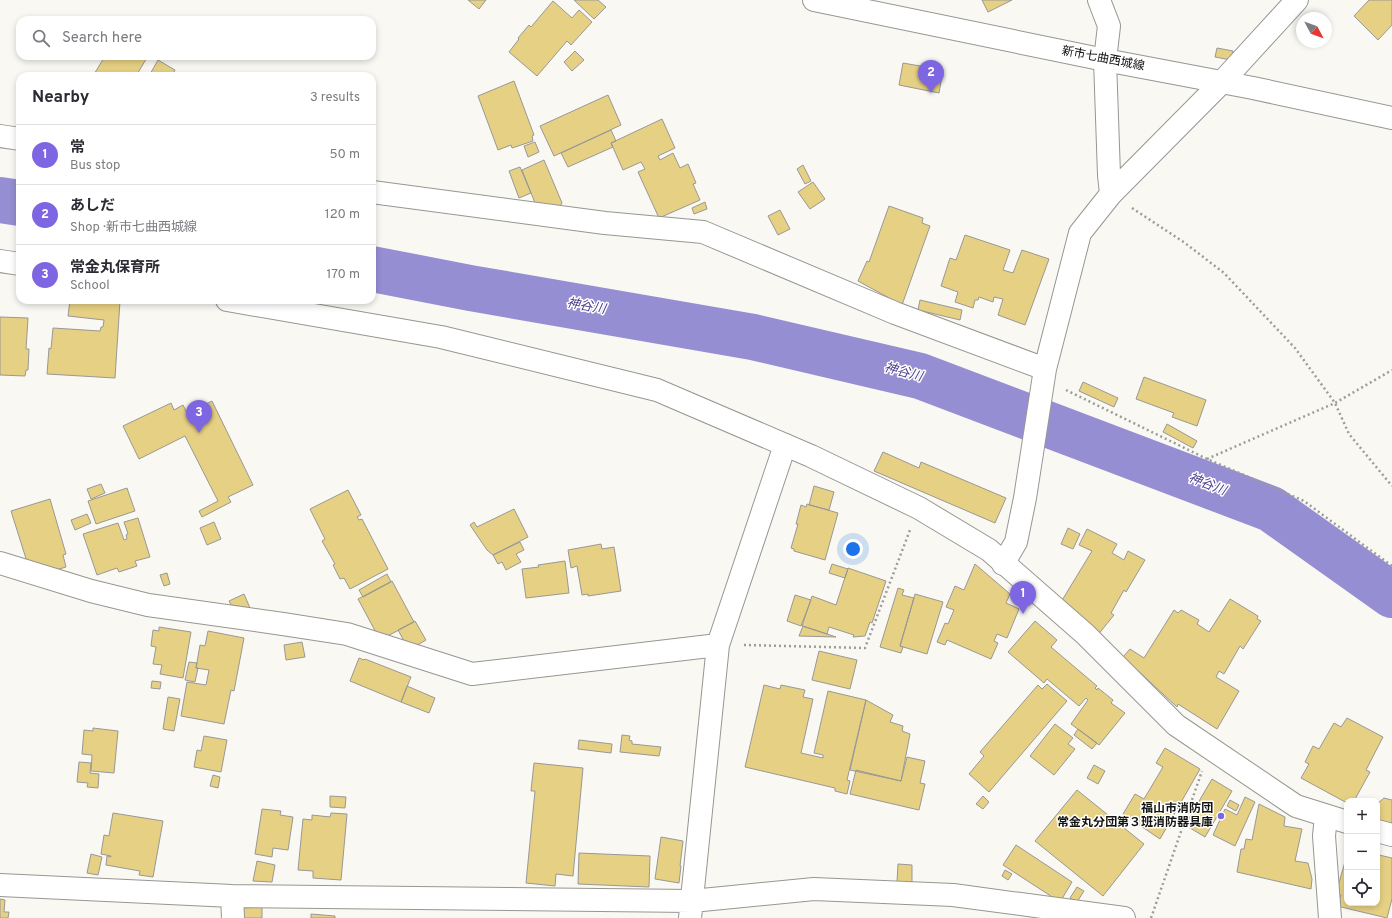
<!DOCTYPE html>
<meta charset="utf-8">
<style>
body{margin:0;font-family:Overpass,"Noto Sans JP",sans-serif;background:#f2f2f3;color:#2b2b33}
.controls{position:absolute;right:12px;bottom:12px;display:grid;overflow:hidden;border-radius:8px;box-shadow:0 2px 6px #0003}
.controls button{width:36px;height:36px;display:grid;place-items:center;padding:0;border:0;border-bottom:1px solid #e1e1e2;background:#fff;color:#2b2b33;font:20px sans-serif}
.compass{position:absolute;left:1296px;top:12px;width:36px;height:36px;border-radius:50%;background:#fff;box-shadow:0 2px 6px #0003;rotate:131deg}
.you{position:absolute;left:853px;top:549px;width:14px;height:14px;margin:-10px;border:3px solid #fff;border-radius:50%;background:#1a73e8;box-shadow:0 0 0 6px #1a73e833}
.badge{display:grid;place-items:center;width:26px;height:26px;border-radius:50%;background:#7e65e1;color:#fff;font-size:13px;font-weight:700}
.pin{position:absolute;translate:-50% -33px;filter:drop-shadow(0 1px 2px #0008)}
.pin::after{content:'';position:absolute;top:21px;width:14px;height:12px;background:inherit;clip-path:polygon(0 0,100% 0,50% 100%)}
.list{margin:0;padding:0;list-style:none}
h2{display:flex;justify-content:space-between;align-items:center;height:52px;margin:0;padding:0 16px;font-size:17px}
h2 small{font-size:13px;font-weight:400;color:#7c7c81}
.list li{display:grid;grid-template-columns:26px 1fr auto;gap:12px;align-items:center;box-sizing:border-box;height:60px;padding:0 16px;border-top:1px solid #e1e1e2}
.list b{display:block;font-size:15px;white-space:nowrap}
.list p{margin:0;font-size:13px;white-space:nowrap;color:#7c7c81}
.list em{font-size:13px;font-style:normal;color:#7c7c81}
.icon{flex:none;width:22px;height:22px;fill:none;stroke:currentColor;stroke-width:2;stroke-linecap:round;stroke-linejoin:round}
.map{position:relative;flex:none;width:1392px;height:918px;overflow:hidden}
.search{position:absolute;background:#fff;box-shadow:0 2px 6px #0003;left:16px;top:16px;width:360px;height:44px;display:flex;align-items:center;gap:10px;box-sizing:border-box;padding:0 14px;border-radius:12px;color:#7c7c81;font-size:15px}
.panel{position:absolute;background:#fff;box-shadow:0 2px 6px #0003;left:16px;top:72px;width:360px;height:232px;border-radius:12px}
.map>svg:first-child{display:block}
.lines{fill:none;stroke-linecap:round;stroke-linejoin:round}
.river{stroke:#968ed2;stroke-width:46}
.building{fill:#e6d084;stroke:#999894}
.minor-casing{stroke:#979692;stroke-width:24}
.tertiary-casing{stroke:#979692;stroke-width:24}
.primary-casing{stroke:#979692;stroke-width:24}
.path{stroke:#9c9c98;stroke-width:2.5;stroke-dasharray:2 3;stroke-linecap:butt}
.minor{stroke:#fff;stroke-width:22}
.tertiary{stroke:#fff;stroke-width:22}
.primary{stroke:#fff;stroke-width:22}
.poi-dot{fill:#7e65e1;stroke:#fff;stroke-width:1.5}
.labels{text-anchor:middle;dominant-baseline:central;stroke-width:3;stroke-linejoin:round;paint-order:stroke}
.street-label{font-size:12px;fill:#131311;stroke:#fff}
.poi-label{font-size:12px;font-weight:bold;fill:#131311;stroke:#fff;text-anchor:end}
.water-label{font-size:13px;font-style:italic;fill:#4d3d8e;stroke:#fff}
</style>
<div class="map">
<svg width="1392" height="918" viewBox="0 0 1392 918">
<rect width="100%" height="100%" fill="#f9f8f3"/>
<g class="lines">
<!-- river -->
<path class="river" d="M0,200L20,203
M372,269L470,288L753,337L920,376L1271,509L1392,595"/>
</g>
<!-- building -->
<path class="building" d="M468,0H486L479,9Z
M574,0H598L606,7L594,19Z
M982,0H1012L988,12Z
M1369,0H1392V25L1378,40L1354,16Z
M553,1L572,18L579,10L592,22L571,45L567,41L537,76L509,52L519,39L518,38L529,25L531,27Z
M1217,48L1233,51L1231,60L1215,57Z
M575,51L584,60L572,71L564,62Z
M105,56H148L136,76H93Z
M158,60L175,70L172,76H149Z
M903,63L943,70L939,93L899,85Z
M514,81L534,135L532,136L533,141L512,148L511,145L498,150L478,96Z
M608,95L621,125L554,156L540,126Z
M662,119L675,148L658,156L660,160L673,153L680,168L688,164L696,183L693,184L700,200L659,218L638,172L645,169L641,162L623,170L611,143Z
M611,130L616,141L611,143L613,147L568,167L561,153Z
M535,142L539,152L528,157L524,146Z
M544,160L562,203L558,209L539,206L537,203H535L522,170Z
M803,165L811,181L805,184L797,169Z
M520,167L531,193L519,198L509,171Z
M813,182L825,199L810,209L798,192Z
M705,202L707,209L694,214L692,208Z
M889,206L923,218L922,223L930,226L902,305L858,281L867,261L869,262Z
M780,210L790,229L778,235L768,216Z
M965,235L1010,250L1003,270L1013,273L1022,250L1049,259L1025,325L998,315L1003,299L994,297L993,302L979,297L978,300H975L973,308L955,302L958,292L941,286L950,258L956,260Z
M70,300L120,301L115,378L47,374L49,348L51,349L53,328L100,331L101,327H103L104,320L68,316Z
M920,300L962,310L960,320L918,310Z
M0,317L28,318L26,349H29L28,370H26L25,376L0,375Z
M1144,377L1206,400L1197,426L1172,417L1174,413L1136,399Z
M1083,382L1118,398L1114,407L1079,391Z
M212,401L253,485L228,497L231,502L202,517L199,511L218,501L185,436L139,459L123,426L171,403L174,410L183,405L187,413Z
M1167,424L1197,441L1193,448L1163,432Z
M883,452L919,468L921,462L1006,498L995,523L874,471Z
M101,484L105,493L91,499L87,489Z
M814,486L834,492L829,510L809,505Z
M127,488L135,511L96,524L88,501Z
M348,490L361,515L357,517L359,520L362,519L388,569L350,589L344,578L340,579L333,565L335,564L322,541L325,539L310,509Z
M50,499L66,554L63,555L66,567L46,573L28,565L11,511Z
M807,504L838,513L825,560L794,551V549L791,548L798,524H796L801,505L806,507Z
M514,509L528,537L493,555L487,550L470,525L474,522L477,527Z
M87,514L91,523L75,530L71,520Z
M138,518L150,557L135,561L137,566L119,572L117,568L97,575L83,534L118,523L124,540L127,539L126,535L128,534L124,522Z
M214,522L221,539L207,545L200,528Z
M1068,528L1080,534L1073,549L1061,544Z
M1087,529L1117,544L1112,553L1124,560L1128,551L1145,560L1126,592L1124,590L1111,613L1114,615L1097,636L1061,602L1092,551L1079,545Z
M520,542L524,550L516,554L521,562L506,570L502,562L498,564L493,555Z
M601,544L602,549L614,547L621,591L588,596V594L582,595L577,566L571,568L568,550Z
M565,561L569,593L526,598L522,569L539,567L538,565Z
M832,564L848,569L845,578L829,573Z
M975,564L1010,594L1006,603L1019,609L1007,638L997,634L994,641L998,643L991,659L947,640L945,645L937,642L945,623L948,624L954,610L946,607L955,586L964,590Z
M848,568L886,581L872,623L870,622L865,636L853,637L854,635L829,627L827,634L802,626L812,596L836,605Z
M167,573L170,584L164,586L160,575Z
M387,574L391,582L363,597L359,590Z
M392,581L414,622L380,640L358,599Z
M898,588L904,590L902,595L914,598L900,646L903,647L901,653L880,647Z
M244,594L250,608L231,605L229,601Z
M915,594L943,602L927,654L900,646Z
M795,595L811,600L801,626L787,621Z
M1230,599L1258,616L1257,619L1261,621L1243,649L1240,646L1224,674L1219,671L1216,677L1239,691L1217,729L1178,704L1177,707L1123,657L1130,649L1144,658L1174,610L1178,613L1181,610L1199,620L1197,624L1209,632Z
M415,621L426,640L409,650L398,630Z
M1035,621L1057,640L1051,647L1097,686L1095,688L1097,690L1098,688L1113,700L1111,703L1125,713L1099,745L1071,724L1088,700L1086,698L1079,706L1047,679L1044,683L1008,652Z
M803,626L836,637L799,636Z
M159,627L191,632L183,678L160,674L162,665L153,664L156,647L151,646L153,630L159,631Z
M208,631L244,638L234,691L231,690L224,724L181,716L187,682L206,685L209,670L196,668L200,645L205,646Z
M302,642L305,657L286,660L284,645Z
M819,651L857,660L850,689L812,680Z
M359,658L364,660L365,659L411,677L401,702L350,681Z
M189,662L197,663L196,668H198L195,682L185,680Z
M152,681L161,682L160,689L151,688Z
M1047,684L1067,701L989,792L969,774L984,756L980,752L1038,685L1042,689Z
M764,685L780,689L781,685L805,690L803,697L813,699L801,753L823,758V755L814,753L828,691L866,700L847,780L850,781L847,794L835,791V788L745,767Z
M407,686L435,698L429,713L401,702Z
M168,697L180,699L174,731L163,729Z
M866,700L893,715L890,722L903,726L902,731L910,734L901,781L850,770Z
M1347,718L1383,737L1366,770L1370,772L1354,801H1347V803L1301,778L1309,764L1305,762L1313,746L1319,749L1334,723L1341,727Z
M1055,724L1073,738L1068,744L1075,749L1054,775L1030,756Z
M93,728L118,731L114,773L91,771L92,755L82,754L84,730L93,731Z
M1078,729L1097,743L1092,749L1074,735Z
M622,735L630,736L629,740L632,741V744L661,747L659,756L620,752Z
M204,736L227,740L221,772L194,767L197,750L201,751Z
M579,740L612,744L611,753L578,749Z
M1165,748L1200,769L1160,839L1123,814L1135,794L1144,799L1163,767L1156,763Z
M907,757L925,761L920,783L925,784L919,810L850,794L856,770L901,781Z
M79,762L91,763L90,773L99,774L98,788L87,787L88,783L77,782Z
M534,763L583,768L573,876L556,874L555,886L526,883L535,791H531Z
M1094,765L1105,771L1098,784L1087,778Z
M213,775L220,777L218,788L210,786Z
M1212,779L1232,791L1205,837L1185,825Z
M1077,790L1144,844L1103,896L1035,841Z
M330,796L346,797L345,808L330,807Z
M983,796L989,802L983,809L976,804Z
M1245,797L1255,802L1235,846L1213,835L1225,809L1237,815Z
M1384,798L1392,800V826L1377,821V804Z
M1230,800L1239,805L1236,811L1227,806Z
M1259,804L1285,817L1284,826L1302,829L1295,861L1308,863L1312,879L1311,889L1237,872L1241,849H1244L1246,839L1252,840Z
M262,809L281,811L280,815L293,817L288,850L273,848L272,857L255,854Z
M113,813L163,821L153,877L139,875L140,871L106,865L107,856L111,857V856L101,854L104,835L109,836Z
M331,813L347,814L341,880L313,878V871L298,870L303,819L312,820V815L330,817Z
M661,837L683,841L680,866H681L679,883L655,879Z
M1016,845L1072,882L1060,902L1003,865Z
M579,853L650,856L649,887L578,884Z
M91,854L102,857L98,875L87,873Z
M1347,855V903H1377V857L1379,858V855L1392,858V899L1387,918L1337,906L1341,895L1336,893Z
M257,861L275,865L272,882L253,881Z
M898,864L912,865V883L897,882Z
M1005,870L1012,874L1008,880L1002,876Z
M1077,887L1084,891L1077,902L1070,898Z
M0,899L5,900L4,912H9L8,918H0Z
M262,907V918H242V908Z
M311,914L335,916V918H311Z"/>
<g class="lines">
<defs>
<path id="minor" d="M1099,0L1109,26L1105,60L1109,175L1111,194
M0,136L20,139
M372,192L605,223L703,232L895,313L1045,369
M0,563L91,591L148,605L283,624L347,634L472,674L718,645
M1003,564L1016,542L1025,498L1045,369L1080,233L1111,194L1221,83L1297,0
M1326,816L1324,836L1330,918
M0,885L232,896L692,901L814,889L953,895L1124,918
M232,896L233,918
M690,918L718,645L785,445"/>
<path id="tertiary" d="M0,261L20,264
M227,300L441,337L657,390L811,456L919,508L989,550L1085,634L1176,725L1296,806L1347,822
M1377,831L1392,835"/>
<path id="primary" d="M814,0L1105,60L1253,88L1392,118"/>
</defs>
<!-- minor casing -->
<use href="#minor" class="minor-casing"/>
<!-- tertiary casing -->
<use href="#tertiary" class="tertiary-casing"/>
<!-- primary casing -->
<use href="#primary" class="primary-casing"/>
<!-- path -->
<path class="path" d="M1132,208L1185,243L1224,273L1295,348L1335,403L1349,434L1392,486
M1066,390L1207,459L1304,501L1392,566
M1207,459L1335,403L1392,370
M744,645L865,648L910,530
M1151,918L1202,771"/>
<!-- minor -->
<use href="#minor" class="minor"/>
<!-- tertiary -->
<use href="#tertiary" class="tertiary"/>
<!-- primary -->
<use href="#primary" class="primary"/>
</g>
<!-- markers -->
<circle class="poi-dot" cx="1221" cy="816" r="4"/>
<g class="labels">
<!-- street labels -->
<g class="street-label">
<text transform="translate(1103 59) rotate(11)">新市七曲西城線</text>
</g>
<!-- poi labels -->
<g class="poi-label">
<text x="1213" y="809">福山市消防団<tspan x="1213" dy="14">常金丸分団第３班消防器具庫</tspan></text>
</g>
<!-- water labels -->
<g class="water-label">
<text transform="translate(586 307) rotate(10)">神谷川</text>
<text transform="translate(903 373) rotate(15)">神谷川</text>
<text transform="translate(1207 485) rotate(21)">神谷川</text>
</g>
</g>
</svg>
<div class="controls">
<button>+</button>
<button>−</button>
<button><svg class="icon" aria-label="locate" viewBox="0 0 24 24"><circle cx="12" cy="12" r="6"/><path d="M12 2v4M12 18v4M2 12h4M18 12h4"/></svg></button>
</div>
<svg class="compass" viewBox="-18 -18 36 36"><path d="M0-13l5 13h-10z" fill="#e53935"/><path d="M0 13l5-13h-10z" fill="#7c7c81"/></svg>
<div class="you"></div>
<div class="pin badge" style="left:1023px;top:614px">1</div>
<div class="pin badge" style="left:931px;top:93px">2</div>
<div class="pin badge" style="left:199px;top:433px">3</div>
<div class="search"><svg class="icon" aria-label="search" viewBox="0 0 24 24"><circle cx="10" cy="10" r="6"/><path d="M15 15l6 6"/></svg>Search here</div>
<section class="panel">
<h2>Nearby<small>3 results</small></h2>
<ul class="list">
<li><span class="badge">1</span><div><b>常</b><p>Bus stop</p></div><em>50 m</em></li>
<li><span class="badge">2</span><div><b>あしだ</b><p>Shop · 新市七曲西城線</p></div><em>120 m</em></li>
<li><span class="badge">3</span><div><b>常金丸保育所</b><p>School</p></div><em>170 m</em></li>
</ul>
</section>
</div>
